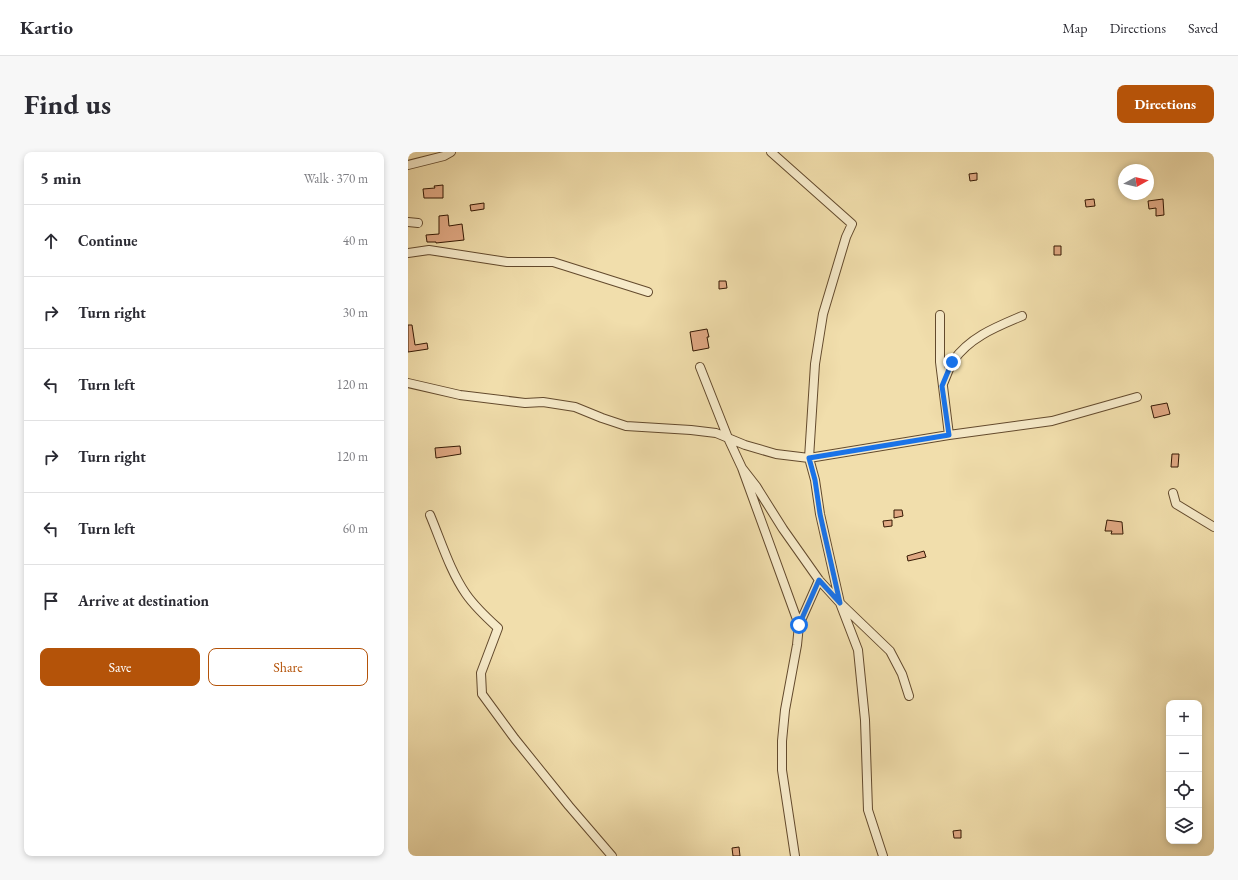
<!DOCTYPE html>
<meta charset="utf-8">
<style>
body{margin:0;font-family:"EB Garamond",serif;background:#f7f7f7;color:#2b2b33}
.controls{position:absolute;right:12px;bottom:12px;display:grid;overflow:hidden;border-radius:8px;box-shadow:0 2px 6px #0003}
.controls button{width:36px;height:36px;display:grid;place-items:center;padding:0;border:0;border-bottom:1px solid #e1e1e2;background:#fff;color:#2b2b33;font:20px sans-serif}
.compass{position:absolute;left:710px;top:12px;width:36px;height:36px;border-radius:50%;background:#fff;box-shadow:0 2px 6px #0003;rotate:82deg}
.stop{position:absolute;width:12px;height:12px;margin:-9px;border:3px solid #1a73e8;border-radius:50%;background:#fff}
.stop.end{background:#1a73e8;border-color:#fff;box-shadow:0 1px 4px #0008}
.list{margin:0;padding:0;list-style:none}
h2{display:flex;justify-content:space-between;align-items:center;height:52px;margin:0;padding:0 16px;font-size:17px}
h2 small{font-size:13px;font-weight:400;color:#7c7c81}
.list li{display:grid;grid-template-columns:26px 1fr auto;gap:12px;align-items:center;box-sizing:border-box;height:72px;padding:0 16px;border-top:1px solid #e1e1e2}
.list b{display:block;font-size:15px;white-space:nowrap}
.list em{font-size:13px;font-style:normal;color:#7c7c81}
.actions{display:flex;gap:8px;padding:12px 16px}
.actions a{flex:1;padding:9px 0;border:1px solid #b45309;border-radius:8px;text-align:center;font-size:14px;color:#b45309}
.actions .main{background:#b45309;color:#fff}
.icon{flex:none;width:22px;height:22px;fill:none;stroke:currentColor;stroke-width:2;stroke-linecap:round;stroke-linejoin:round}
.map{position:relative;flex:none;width:806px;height:704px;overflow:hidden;border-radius:8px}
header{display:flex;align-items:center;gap:24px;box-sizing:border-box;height:56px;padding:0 20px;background:#fff;border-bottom:1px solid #e1e1e2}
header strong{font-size:19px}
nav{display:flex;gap:22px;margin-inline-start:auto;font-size:14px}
.intro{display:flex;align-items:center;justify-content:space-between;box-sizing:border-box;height:96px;padding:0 24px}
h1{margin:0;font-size:28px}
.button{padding:10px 18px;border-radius:8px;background:#b45309;color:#fff;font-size:14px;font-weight:700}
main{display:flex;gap:24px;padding:0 24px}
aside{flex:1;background:#fff;border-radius:8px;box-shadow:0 2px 6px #0003}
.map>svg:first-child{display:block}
.building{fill:#e0a883;stroke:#341803}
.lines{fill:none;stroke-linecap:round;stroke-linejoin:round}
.minor-casing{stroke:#634a2d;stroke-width:10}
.minor{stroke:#f6eac9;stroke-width:8}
.route{stroke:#1a73e8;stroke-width:5}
</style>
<header>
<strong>Kartio</strong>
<nav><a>Map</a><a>Directions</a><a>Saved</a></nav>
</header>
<div class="intro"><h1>Find us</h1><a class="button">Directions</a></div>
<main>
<aside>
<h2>5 min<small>Walk · 370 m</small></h2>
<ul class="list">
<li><svg class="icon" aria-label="ahead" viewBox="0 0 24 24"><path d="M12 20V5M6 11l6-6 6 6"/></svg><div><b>Continue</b></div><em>40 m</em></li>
<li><svg class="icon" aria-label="right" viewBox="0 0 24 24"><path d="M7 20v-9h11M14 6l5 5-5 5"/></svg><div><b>Turn right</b></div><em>30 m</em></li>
<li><svg class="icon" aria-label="left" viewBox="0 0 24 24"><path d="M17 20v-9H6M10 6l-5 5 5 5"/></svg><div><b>Turn left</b></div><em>120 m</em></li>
<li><svg class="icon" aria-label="right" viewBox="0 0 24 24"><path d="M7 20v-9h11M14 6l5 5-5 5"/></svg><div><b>Turn right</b></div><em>120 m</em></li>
<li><svg class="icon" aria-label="left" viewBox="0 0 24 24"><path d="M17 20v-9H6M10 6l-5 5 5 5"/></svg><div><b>Turn left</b></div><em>60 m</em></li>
<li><svg class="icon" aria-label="arrive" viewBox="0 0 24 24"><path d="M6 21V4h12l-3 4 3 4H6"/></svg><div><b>Arrive at destination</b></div></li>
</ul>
<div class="actions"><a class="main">Save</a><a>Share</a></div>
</aside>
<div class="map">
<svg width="806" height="704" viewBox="0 0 806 704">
<rect width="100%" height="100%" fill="#f1deac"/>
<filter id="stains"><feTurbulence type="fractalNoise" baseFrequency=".005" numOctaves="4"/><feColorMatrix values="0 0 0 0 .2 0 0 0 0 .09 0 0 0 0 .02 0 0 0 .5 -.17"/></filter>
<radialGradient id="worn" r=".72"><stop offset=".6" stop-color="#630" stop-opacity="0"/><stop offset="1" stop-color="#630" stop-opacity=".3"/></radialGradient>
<!-- building -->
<path class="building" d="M569,21V28L562,29L561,22Z
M35,33V46H16L15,37L27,36L26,34Z
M686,47L687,54L678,55L677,48Z
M755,47L756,63L748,64V56L741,57L740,49Z
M76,51V57L63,59L62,53Z
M40,63L41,74L54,72L56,88L28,91V90H19L18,83L31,82V64Z
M646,94H653V103H646Z
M311,129H318L319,136L311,137Z
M0,173H4L7,193L19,191L20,197L0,200Z
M299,177L301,185H299L301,196L285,199L282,180Z
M759,251L762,262L746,266L743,254Z
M52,294L53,302L28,306L27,296Z
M764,302H771L770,315H763Z
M486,358H494L495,364L486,366Z
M484,368V374L476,375L475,369Z
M699,368L714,370L715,382H703L704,379H697Z
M516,399L518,405L500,409L499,404Z
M553,678V686H546L545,679Z
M331,695L332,704H325L324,696Z"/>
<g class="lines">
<defs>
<path id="minor" d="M363,0L444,72L438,85L415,162L407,212L401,306L407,328L412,362L432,451L450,498L457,568L460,658L475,704
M0,13L36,4L43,0
M0,70L10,71
M0,101L21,98L99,110H145L240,140
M532,163V210L541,283
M292,215L320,286L334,316L391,473
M0,231L52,243L117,251L135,250L167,255L194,266L218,274L283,278L308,281L337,293L368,302L401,306L541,283L644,269L729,245
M535,232C538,225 541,216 545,209C562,185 588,175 614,164
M334,316L348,334L375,377L411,428L432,451L482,499L494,522L501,544
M765,341L768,352L806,375
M22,363C33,389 42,419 58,442C67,455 79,466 90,476L73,521L74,542L107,587L161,654L204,704
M387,704L374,618V589L377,558L389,493L391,473L411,428"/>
</defs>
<!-- minor casing -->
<use href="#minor" class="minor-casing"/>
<!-- minor -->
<use href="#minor" class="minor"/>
</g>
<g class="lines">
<!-- route -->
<path class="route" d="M391,473L411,428L432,451L412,362L407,328L401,306L541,283L534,234L544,210"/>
</g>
<rect width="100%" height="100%" filter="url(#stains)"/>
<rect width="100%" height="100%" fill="url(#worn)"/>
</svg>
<div class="controls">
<button>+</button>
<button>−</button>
<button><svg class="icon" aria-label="locate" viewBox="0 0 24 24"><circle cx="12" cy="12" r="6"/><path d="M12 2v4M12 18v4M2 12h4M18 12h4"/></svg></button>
<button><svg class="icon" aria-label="layers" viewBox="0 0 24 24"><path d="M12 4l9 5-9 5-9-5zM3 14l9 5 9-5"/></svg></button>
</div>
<svg class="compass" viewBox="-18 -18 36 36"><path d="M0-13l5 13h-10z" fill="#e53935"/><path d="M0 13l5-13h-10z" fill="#7c7c81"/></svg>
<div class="stop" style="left:391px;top:473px"></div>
<div class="stop end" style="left:544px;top:210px"></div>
</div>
</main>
